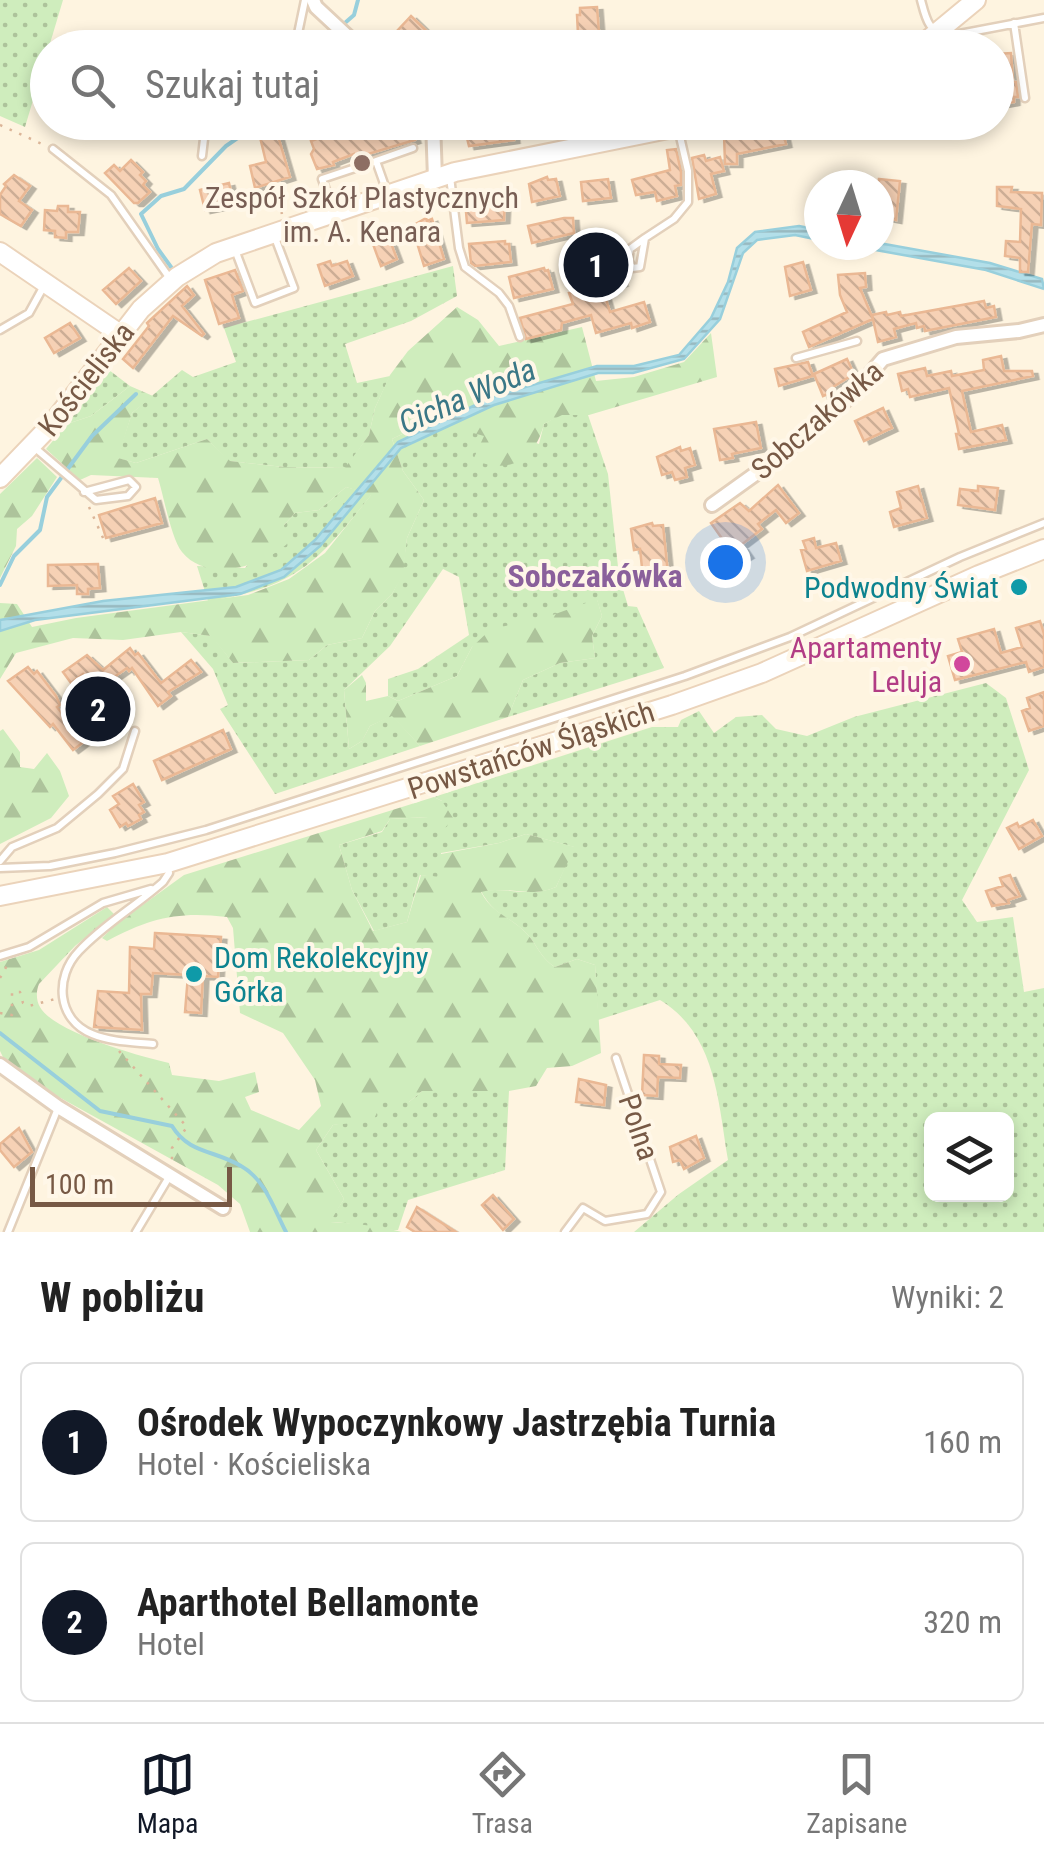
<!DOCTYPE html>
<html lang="pl">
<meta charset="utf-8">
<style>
body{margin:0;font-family:"Roboto Condensed",sans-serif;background:#f6f6f6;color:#222}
.controls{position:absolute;right:30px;bottom:30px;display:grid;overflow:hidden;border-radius:15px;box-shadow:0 5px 15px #0003}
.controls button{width:90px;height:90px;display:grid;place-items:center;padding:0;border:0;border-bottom:2px solid #e0e0e0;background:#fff;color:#222;font:50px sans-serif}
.compass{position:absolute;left:804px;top:170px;width:90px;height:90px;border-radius:50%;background:#fff;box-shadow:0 5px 15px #0003;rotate:184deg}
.scale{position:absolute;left:30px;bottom:25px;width:202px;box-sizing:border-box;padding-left:10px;border:5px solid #775945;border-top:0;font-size:28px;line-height:35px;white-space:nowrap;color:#775945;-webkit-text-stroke:8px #fff7e8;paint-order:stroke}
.you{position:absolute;left:725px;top:562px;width:35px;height:35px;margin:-25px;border:8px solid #fff;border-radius:50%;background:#1a73e8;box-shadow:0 0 0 15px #1a73e833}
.badge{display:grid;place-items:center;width:65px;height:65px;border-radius:50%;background:#111827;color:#fff;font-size:32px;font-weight:700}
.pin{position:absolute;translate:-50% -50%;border:5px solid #fff;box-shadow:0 2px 10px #0006}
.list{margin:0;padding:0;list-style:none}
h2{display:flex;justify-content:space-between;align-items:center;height:130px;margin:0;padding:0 40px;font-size:42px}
h2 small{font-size:32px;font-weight:400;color:#767676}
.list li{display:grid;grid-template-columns:65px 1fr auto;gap:30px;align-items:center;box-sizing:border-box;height:160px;margin:0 20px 20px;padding:0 20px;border:2px solid #e0e0e0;border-radius:15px}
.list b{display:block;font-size:38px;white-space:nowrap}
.list p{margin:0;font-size:32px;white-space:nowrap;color:#767676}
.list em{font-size:32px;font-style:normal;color:#767676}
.icon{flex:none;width:55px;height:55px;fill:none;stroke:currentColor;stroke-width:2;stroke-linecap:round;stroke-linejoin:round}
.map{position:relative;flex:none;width:1044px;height:1232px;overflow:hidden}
.search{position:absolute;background:#fff;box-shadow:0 5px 15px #0003;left:30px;right:30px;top:30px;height:110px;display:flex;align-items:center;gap:25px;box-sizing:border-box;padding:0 35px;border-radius:55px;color:#767676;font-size:38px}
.sheet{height:490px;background:#fff}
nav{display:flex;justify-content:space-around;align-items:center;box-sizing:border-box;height:140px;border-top:2px solid #e0e0e0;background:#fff;font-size:28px;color:#767676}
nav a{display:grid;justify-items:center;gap:5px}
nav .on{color:#111827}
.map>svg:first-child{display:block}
.grass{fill:url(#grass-dots);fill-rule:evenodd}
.forest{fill:url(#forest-firs)}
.water{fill:url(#water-rules);stroke:#98cfdc;stroke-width:2.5}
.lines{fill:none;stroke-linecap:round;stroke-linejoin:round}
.stream{stroke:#98cfdc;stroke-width:4}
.building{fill:url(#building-back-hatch);stroke:#eab894;stroke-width:2.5;filter:url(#shadow)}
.lane-casing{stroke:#e3d0bb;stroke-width:11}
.street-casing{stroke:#e3d0bb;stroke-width:18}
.secondary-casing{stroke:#ebd3ba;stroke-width:22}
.path{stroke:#dbb598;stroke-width:2.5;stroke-dasharray:2.5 8;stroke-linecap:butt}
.lane{stroke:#fff;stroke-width:6}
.street{stroke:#fff;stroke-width:12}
.secondary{stroke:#fff;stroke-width:18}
.education-dot{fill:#8d6e63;stroke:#fff7e8;stroke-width:4}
.culture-dot{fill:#0f9aa8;stroke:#fff7e8;stroke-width:4}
.hotel-dot{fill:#d1479c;stroke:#fff7e8;stroke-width:4}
.labels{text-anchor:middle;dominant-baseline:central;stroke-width:8;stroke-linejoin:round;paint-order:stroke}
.education-label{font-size:30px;fill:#785e54;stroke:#fff7e8}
.street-label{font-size:30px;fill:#775945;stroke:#fff7e8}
.culture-label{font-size:30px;fill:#0d838f;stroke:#fff7e8;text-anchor:end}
.hotel-label{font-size:30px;fill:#b23c85;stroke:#fff7e8;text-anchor:end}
.water-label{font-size:32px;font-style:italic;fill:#3a7786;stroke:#fff7e8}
.neighbourhood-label{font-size:32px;font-weight:bold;fill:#8a609b;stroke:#fff7e8}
</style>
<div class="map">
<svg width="1044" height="1232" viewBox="0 0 1044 1232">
<defs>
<pattern id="grass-dots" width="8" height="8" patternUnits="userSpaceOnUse" patternTransform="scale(2.5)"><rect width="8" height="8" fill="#cfedbd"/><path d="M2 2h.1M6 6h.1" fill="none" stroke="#adc39b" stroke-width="1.8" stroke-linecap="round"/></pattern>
<pattern id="forest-firs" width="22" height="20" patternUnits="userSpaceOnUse" patternTransform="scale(2.5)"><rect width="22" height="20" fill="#cfedbd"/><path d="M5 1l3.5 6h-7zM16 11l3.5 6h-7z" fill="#adc39b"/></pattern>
<pattern id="water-rules" width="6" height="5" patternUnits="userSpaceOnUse" patternTransform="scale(2.5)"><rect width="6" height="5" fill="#b3dfe9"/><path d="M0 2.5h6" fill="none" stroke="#96b8bf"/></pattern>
<pattern id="building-back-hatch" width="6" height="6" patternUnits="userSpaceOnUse" patternTransform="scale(2.5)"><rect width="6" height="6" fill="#f6d1b5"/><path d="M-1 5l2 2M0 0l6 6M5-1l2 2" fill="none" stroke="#ccad95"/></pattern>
<filter id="shadow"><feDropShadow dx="5.5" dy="3" stdDeviation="0" flood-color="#0004"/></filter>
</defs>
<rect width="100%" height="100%" fill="#fef4e0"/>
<!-- grass -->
<path class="grass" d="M0,0H63L25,127L0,116Z
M453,266L457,296L411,321L345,344L357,383L390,376L375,408L369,435L346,468L284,467L229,461L207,439L136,463L117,458L132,413L182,370L193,377L236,362L224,328Z
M109,370L130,386L91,416L67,424Z
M448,412L539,444L544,424L562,414L588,415L608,474L619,576L628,606L637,607L664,668L508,717L523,680L560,663L595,658L592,636L602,616L597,600L472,647L457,676L398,701L388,696V679L418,669L469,635L459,577L443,569L390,646L344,690L349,749L362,741L370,726L392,715L420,746L275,794L220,709L228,705L213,669L181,632L212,636L233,663L309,660L327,645L362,638L375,611L392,594L402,575L407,538L424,500L403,471L392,439Z
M346,487L372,494C318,562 297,587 208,601L197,566L245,568L295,513L319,510Z
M986,683L1006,698L1029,770L962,900L977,922L1013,917L1024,992L1044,988V1232H634L679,1194L728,1160C718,1101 716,1034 660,1000L598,1020L595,965L577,959L555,967C538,956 537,942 523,930C505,914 494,915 481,891C509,887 530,898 556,887L574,847L526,834L499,843L441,853V878L420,875L407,922L374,931L352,890L339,845L382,832L390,819L428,817L442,801L434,797L652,727H678L681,720L699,711L714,733L736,717L762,715L776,729L807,736L854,717ZM932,1120H1006V1194H932Z
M422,1091H509L505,1170L408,1200L398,1230C374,1231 353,1222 329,1222L344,1199L316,1150L333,1125L344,1123L382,1101L409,1102Z"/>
<!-- forest -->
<path class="forest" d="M457,307L478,320L499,346L582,327L596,381L634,377L684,362L711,333L717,377L589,415H562L544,424C534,462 509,474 473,460L484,436L459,429L448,412L392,439L403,471L424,500L407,538L403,575L392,594L375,611L362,638L327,645L309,660L233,663L211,636L181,632L123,640L73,638L16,653L0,679V603L17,604L32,627L76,618L248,595L289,579L325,553L371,495L346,487L319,510L295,513L284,525L287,544C262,567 207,583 182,552C171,538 164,497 158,478L91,475L80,480L46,449L67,424L91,416L130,386L153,396L132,413L118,458L136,463L207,439L230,461L284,467L345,468L369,435L375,408L390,375L408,351Z
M37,458L57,477L32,516L17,529L16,546L0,578V494Z
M597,599L602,616L592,636L595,658L560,663L523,680L508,717L420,746L392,716L370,726L362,741L349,749L344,690L362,675L366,683V701L388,696L398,701L457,676L472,647L491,629L547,617Z
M3,729L20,752V767L34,769L47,753L60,771L69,796L51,818L0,844V731Z
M434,797L442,801L453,818L441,833L433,829L428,817L390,819L382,831L339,845L352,890L373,931L407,922L421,875L441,877V854L499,843L526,834L575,847L556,887C529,899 509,885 481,892C492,913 507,915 523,930C537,942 538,956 555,967L577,959L595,965L601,1053L572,1066L547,1068L536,1086L509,1091H422L409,1102H382L373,1121L333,1125L316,1150L344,1199L330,1222C353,1223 380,1226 402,1232H250L240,1204L218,1185L57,1096L3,1057L0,1051V962L39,950L107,907L114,914L75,946L39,984C36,991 36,1000 40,1007C53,1032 142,1057 169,1063L172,1075L219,1081L255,1072L259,1092L245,1097L251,1110L299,1130L321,1106L315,1080L283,1033L240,1013L233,928L227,917C178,911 150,918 107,941L102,938L115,925L184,875Z"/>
<!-- water -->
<path class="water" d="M799,226L819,230V240L795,235L757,240L743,253L720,319L684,359L633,373H598L494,405L401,448L320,546L284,577L240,594L35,620L0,631V620L103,601L236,587L281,570L315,540L398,442L492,397L597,366H634L679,355L711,318L728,282L737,248L755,232Z
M879,243L990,263L1042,279L1044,289L986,270L848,245Z"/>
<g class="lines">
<!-- stream -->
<path class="stream" d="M346,22L354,15L358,0
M171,267L158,249L141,214L161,196L184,189L226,146L261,122
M0,585L14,556L40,530L47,497L92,436L136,394
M0,1033L100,1111L172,1126C189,1154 215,1150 241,1166C265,1179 274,1209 286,1232"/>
</g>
<!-- building -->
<path class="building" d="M597,7L599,32L578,34L577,15H580V8Z
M411,16L438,42L432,48H418L398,30Z
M1011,53L1013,82H1016L1018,97H1014V102L997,105L996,54Z
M336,122H409L415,140L355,158L354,154L333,162L334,165L317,169L311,154L314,149L311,141L328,135L325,126Z
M512,122L514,140L469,146L466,134L476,132V128Z
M782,126L786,144L737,154V164H725L724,134Z
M276,129L290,177L255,188L250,166L266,162L259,133Z
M676,149L681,172V185L675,186L677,196L657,201L655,192L636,195L632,180L670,170L667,150Z
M704,155L706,161L720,157L724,171L711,174L716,194L699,199L692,158Z
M131,160L143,172L140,175L146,181L143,185L150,192L138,203H134L105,173L114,165L120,171Z
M14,175L30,186L19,201L32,210L21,226L0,214V195L6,186L4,184Z
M547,177L548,180L556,179L560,196L532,202L529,184Z
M608,179L611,198L583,201L581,182Z
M879,179L900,181L896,220L885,218L887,199L879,198Z
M229,183L234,204L205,210L200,190Z
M997,187H1012L1011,192L1042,193L1041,225L1032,224L1028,272H1020V258L1005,256L1006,241L1020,242L1021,209L997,206Z
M501,198V201H505L504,220L467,223L465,201Z
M58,206H68V212H80L78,232H66V238L55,237V231L44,230L45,210L57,211Z
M426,218L427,221L432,219L444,259L424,266L412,226Z
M564,218H573L574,233L532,243L528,226Z
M386,230L397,259L381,266L370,236Z
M505,241V244H509L511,262L475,266L471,263L469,244Z
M610,243L622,283L603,289L610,312L644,302L650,322L632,328L631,323L596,333L591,315L562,323L561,330L526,339L520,318L573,304L569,293L583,289L573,253Z
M330,261L332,266L347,261L353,276L325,286L318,265Z
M803,262L811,290L790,296L785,267Z
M129,268L141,281L116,304L103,290Z
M544,268L545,271L548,270L553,289L514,298L509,277Z
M235,270L243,291L232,295L239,318L219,324L205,280Z
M865,273L866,287L860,288L873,319L809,347L803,332L847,312L840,295L838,275Z
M187,286L194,295L182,306L204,334L202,336L173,316L133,368L123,359L149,326L147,323Z
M984,301L986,308L994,306L996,317L925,331L924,326L917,328L916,323L894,329L896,337L878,342L872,315L886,312L887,315L900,312L901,316Z
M70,323L80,338L54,353L45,338Z
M1001,356L1004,371H1032L1033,376L962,391L971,432L1002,425L1006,440L959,449L956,434H959L949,388L910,397L908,389L902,391L898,374L925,368L927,376L951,371L952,376L984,370L983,360Z
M847,359L854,374L833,387L835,391L823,396L814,374Z
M808,362L813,376L779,386L775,369Z
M883,408L892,428L864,441L855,421Z
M756,422L761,448L732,454L733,458L720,460L714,429Z
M680,447L681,451L690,448L695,465L685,468L687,477L675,480L672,472L662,475L657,457Z
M778,485L799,513L786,523L776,510L758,524L762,529L741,545L748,555L738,561L711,523L740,503L749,511Z
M918,486L927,518L894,527L890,512L901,508L897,492Z
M978,486L998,488L995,510L958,505L960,489L978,491Z
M155,498L162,523L106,538L99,515Z
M652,523L653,526L663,525L668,574L643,577L640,549L634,550L631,529Z
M814,538L816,548L836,543L841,561L807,571L801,550L806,549L803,541Z
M98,564L100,588L88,589V594H77V585L48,586V565Z
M1040,621L1044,634V667L1029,672L1026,662L955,680L948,656L962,652L958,639L994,629L1001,653L1022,647L1016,628Z
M130,648L135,655L138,653L161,683L191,660L201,672L168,692L171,696L158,706L132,668L129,671L127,668L110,680L112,683L99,693L83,674L71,683L63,672L87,655L103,670Z
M28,667L34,674L37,671L56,696L60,705L57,707L74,729L79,725L89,738L73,750L53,724L50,727L8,681Z
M1044,692V726L1029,731L1022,711L1030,708L1027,698Z
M223,730L231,749L162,780L154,761Z
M133,784L144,802L139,805L144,812L139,815L141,819L128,826L126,823L120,827L110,810L119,804L113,796Z
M1033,820L1042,836L1019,849L1007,828L1017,823L1019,827Z
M1010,875L1020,896L1008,900L1009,903L992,906L986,891L1003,886L1000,878Z
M155,933L221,937L218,977L203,976L201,1013L185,1012L188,975L153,973L151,994H141L142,1030L94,1027L98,991L129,993L130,947L154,949Z
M644,1055L659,1056V1064L681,1065L680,1078L658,1077L657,1096L642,1095Z
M579,1079L606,1085L604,1105L576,1102Z
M19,1128L32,1152L14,1167L0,1150V1144Z
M696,1136L704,1158L684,1169L680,1160L673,1162L670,1147Z
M493,1195L514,1219L503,1230L482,1205Z
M417,1207L456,1232H415L407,1227Z"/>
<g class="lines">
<defs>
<path id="lane" d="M921,0C926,19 928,32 949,36L1044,18
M1014,23L1025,98
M295,48L305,0
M53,149L111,195L171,280
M202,156L206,122
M376,161L413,148
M450,177L459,248L465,267L499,293L509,306L520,337
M333,209L322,179L376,161L387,192
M645,238L630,249L628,260L632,268L640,267L645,238L674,219L688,202V171L678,128
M234,247L255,303L294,288L274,235
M0,330L29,313L45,284
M796,358L857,341
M34,447L96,500L128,496L136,487L129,480L84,492
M0,861L12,847L57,828L98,794L123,769L135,731
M0,868L50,866L115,853L206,830L685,676L790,637L960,557L1044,523
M0,956L29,947L103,903L151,889
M153,1044C133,1042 111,1042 92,1034C57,1020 54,977 79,951C103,925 136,906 163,882L169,873L168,867
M8,1232L58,1108
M136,1232L169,1177
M565,1232L583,1208L605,1221L647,1214L661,1192L616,1058"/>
<path id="street" d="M313,0L316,7L360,48
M433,122L435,178
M712,505L779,457L853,394L883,359L956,337L1019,331L1044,325
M0,1065L58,1107L223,1208"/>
<path id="secondary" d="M918,48L976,0
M0,252L120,334
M0,478L51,425L141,309L177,277L216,253L455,172L703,122
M0,896L168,863L672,705L762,673L979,575L1044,549"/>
</defs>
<!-- lane casing -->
<use href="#lane" class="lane-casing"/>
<!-- street casing -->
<use href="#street" class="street-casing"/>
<!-- secondary casing -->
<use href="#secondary" class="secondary-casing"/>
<!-- path -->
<path class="path" d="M0,125L42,144
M272,182L282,214
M89,507L104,540L114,536
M0,978L9,962
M0,1013L12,1015V992H20L23,1003L29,1006L55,999
M119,1051L187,1127L172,1148V1163"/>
<!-- lane -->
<use href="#lane" class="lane"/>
<!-- street -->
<use href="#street" class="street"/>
<!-- secondary -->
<use href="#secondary" class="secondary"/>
</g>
<!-- markers -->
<circle class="education-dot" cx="362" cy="163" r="10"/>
<g class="culture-dot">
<circle cx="1019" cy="587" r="10"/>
<circle cx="194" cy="974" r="10"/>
</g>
<circle class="hotel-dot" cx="962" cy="664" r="10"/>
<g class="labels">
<!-- education labels -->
<g class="education-label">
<text x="362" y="197">Zespół Szkół Plastycznych<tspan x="362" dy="34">im. A. Kenara</tspan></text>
</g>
<!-- street labels -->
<g class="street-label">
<text transform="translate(86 379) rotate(-52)">Kościeliska</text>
<text transform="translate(817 420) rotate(-41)">Sobczakówka</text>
<text transform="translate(531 750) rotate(-18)">Powstańców Śląskich</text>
<text transform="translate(639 1127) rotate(71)">Polna</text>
</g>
<!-- culture labels -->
<g class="culture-label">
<text x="999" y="587">Podwodny Świat</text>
<text x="214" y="957" text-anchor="start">Dom Rekolekcyjny<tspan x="214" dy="34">Górka</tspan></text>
</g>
<!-- hotel labels -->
<g class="hotel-label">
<text x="942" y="647">Apartamenty<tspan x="942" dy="34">Leluja</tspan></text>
</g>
<!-- water labels -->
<g class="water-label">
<text transform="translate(467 396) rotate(-23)">Cicha Woda</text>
</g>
<!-- neighbourhood labels -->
<g class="neighbourhood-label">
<text x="595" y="576">Sobczakówka</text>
</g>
</g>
</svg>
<div class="controls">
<button><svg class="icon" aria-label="layers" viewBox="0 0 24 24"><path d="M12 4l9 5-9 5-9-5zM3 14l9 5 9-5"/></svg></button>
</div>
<svg class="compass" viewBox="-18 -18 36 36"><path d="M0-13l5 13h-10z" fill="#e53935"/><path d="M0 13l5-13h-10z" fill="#767676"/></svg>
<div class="scale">100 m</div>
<div class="you"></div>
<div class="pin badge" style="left:596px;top:265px">1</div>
<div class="pin badge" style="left:98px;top:709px">2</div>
<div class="search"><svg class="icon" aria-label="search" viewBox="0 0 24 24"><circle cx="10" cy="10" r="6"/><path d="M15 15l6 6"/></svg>Szukaj tutaj</div>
</div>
<section class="sheet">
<h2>W pobliżu<small>Wyniki: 2</small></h2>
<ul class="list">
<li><span class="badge">1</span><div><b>Ośrodek Wypoczynkowy Jastrzębia Turnia</b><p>Hotel · Kościeliska</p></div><em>160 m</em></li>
<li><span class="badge">2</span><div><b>Aparthotel Bellamonte</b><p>Hotel</p></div><em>320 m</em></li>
</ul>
</section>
<nav>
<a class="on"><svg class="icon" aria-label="map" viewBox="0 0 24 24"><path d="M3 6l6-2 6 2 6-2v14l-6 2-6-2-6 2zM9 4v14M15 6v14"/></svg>Mapa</a>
<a><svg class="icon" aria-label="directions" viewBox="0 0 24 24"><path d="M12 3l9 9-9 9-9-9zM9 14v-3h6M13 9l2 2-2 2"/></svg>Trasa</a>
<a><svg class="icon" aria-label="saved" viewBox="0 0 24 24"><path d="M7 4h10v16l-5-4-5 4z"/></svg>Zapisane</a>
</nav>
